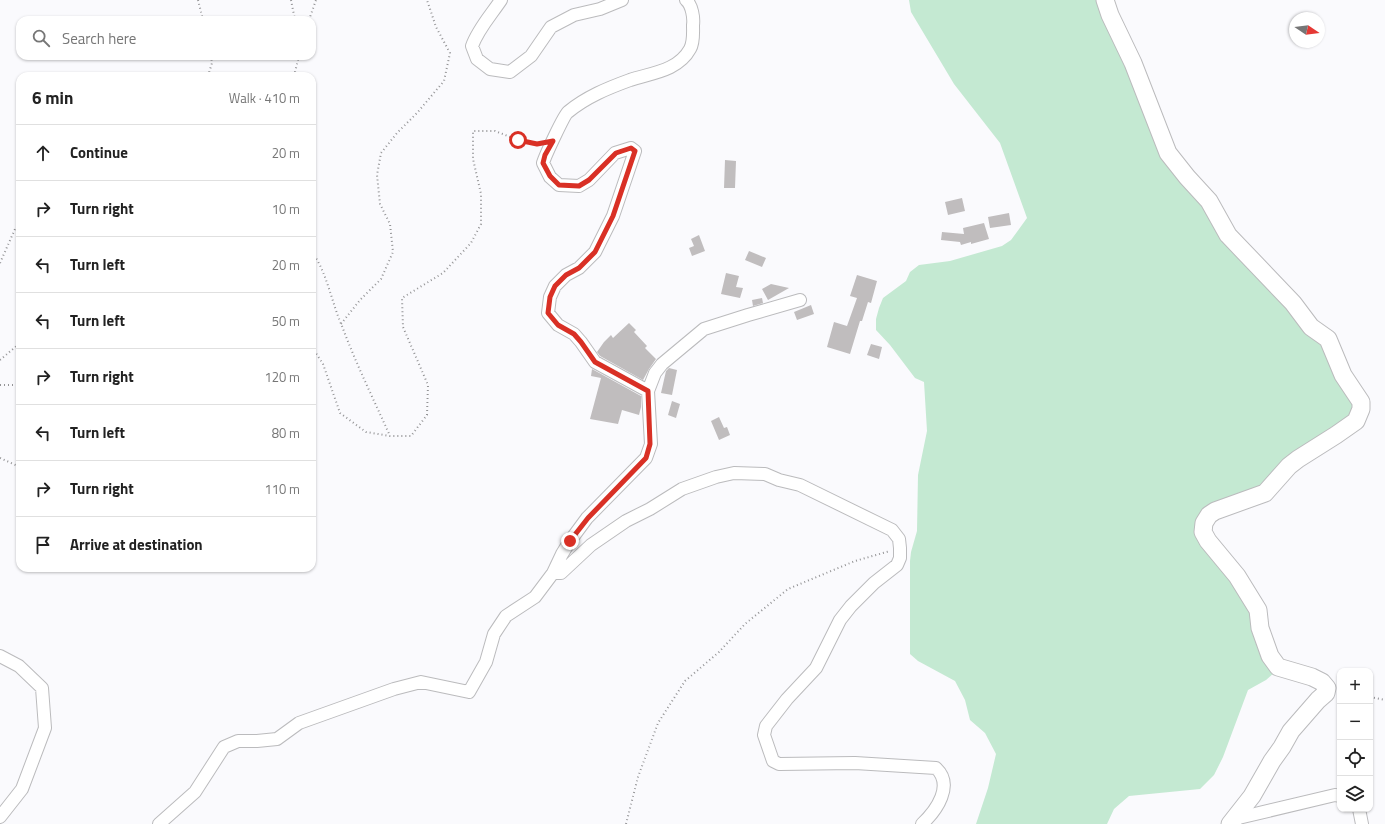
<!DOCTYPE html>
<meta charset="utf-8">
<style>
body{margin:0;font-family:"Titillium Web",sans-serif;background:#f2f2f2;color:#222}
.controls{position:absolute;right:12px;bottom:12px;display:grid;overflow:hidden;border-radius:8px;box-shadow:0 1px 3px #0004}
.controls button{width:36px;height:36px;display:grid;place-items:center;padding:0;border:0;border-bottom:1px solid #e0e0e0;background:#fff;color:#222;font:20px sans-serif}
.compass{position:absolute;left:1289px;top:12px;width:36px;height:36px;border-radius:50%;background:#fff;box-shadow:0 1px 3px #0004;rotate:103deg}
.stop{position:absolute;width:12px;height:12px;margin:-9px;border:3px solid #d93025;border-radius:50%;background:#fff}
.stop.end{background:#d93025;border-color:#fff;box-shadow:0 1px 4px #0008}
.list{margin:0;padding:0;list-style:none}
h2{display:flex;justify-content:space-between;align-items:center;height:52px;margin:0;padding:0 16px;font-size:17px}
h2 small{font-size:13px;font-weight:400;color:#767676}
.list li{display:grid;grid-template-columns:26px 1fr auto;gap:12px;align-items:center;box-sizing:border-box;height:56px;padding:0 16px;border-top:1px solid #e0e0e0}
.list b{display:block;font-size:15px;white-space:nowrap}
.list em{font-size:13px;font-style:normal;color:#767676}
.icon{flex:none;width:22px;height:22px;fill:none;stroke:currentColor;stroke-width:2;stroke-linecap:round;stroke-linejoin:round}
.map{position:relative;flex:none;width:1385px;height:824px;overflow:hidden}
.search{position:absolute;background:#fff;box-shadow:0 1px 3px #0004;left:16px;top:16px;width:300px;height:44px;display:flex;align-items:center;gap:10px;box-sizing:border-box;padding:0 14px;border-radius:12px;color:#767676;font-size:15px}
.panel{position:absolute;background:#fff;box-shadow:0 1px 3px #0004;left:16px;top:72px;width:300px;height:500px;border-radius:12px}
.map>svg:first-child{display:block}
.green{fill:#c4e9d2}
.building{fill:#c0bdbe}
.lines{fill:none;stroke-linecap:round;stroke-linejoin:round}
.street-casing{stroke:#bbbbbd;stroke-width:14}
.secondary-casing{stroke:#bbbbbd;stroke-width:19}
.path{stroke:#949496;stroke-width:2;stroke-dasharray:1 3;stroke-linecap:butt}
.street{stroke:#fff;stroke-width:12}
.secondary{stroke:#fff;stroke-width:17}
.route{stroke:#d93025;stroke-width:5}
</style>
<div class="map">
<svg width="1385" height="824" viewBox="0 0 1385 824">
<rect width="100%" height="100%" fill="#fafafd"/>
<!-- green -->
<path class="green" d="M909,0H1097L1103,17L1126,66L1161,156L1322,344L1354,405L1351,416L1260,487L1197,520L1231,581L1251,612L1274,673L1266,680L1248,690L1223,757L1214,775L1200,789L1129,796L1114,809L1107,824H976L988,788L996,754L985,733L970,720L965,700L955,681L918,661L910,654V561L911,552L917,531L918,475L927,431L924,382L915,378L890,345L876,330V319L879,308L883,298L906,281L910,272L919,265L950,261L1002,246L1011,240L1027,218L1000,143L954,84L911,12Z"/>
<!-- building -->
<path class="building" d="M725,160L736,161L735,188H724Z
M962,198L965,211L948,215L945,202Z
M1009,213L1011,225L990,228L988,217Z
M984,223L989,239L971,244V242L961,245L960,242L941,240L942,232L964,234L963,228Z
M699,235L705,251L692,256L689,248L694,246L691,239Z
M749,251L766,258L762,267L745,260Z
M726,273L739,276L736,287L743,288L740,298L721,294Z
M857,275L877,281L871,303L868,302L862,321H860L850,354L827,347L834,322L847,326L857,298L850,296Z
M771,284L789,288L768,300L762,289Z
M762,298L763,303L753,306L752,300Z
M811,305L814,314L797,320L794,312Z
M629,323L636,330L634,332L647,346L645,348L656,359L649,369L643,380L600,356L597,352L604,342L611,335L613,338Z
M871,344L882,347L879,359L867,355Z
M669,368L677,370L672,395L661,393L666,371Z
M592,369L641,396V407L639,415L622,410L618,424L590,419L601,378L591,376Z
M672,401L680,404L676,418L668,415Z
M719,417L724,428L727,427L730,435L719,440L711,421Z"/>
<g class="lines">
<defs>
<path id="street" d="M501,0C491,15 478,29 472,46L477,59L490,69L510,72L531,56L551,27L574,15L600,9L622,0
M800,300L748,315L704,329L662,364L655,373L648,391L651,444L646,458L587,518L570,541L562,554L553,573H561L591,545L626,521L650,509L682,489L716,477L734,473L765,474L779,480L800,485L892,530L899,539L900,548V558L897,565L874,583L851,606L840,620L816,668L787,699L766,726L764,735L773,761L779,764L855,763L936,768C954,785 937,810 922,824
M648,391L595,362L581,342L574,334L558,325L548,313L550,297L555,286L566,275L579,268L595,252L613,216L635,151L631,148L615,153L589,180L579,186L559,185L550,177L543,163C545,156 564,115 568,112C586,97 608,88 630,80C651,73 678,71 690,49C694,42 693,33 693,25C694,18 692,5 686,0
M0,656L19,666L42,688L45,728L22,789L0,817
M1359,809L1362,824
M1234,819L1335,795L1340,796
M159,824L195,792L224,747L238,741H257L277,739L299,723L394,689L421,682L469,692L486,662L494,634L506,616L535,597L553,573"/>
<path id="secondary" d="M1105,0L1110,15L1133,63L1168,153L1187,177L1209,201L1228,235L1293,303L1311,327L1328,339L1343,375L1361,402V409L1356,421L1336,435L1298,459L1289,466L1265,493L1215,511L1209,515L1204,523L1203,532L1208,541L1237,576L1258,610L1260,628L1270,656L1278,667L1312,677L1322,682L1327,688L1326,693L1318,700L1291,731L1282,747L1272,761L1252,796L1230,824"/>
</defs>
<!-- street casing -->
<use href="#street" class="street-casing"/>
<!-- secondary casing -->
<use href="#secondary" class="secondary-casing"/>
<!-- path -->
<path class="path" d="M198,0L203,20
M291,0L295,20
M309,20L316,0
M208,76L212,63L211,56
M294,76L299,56
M312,252C327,272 332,304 342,326C356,364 374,400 390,436
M0,263L15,229L20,224
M341,324L360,300L381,279L393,252L390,224L380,204L377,175L381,153L397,133L417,113L444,81L450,53L436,27L427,0
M312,347L323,364L340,413L366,432L390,436H411L427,415L428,385L403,327L402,298L443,273L471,243L481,224V194L473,159V131H495L518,140L538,144
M0,360L20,343
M0,385H20
M0,458L20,467
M1370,697L1385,700
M626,824L638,777L658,723L685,681L719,652L745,624L788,589L855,561L890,551"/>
<!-- street -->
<use href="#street" class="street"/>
<!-- secondary -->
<use href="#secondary" class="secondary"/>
</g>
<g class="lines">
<!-- route -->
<path class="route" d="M518,140L537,144L553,141L545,155L543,163L550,176L559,185L579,186L589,180L616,153L631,148L635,151L613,216L595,252L579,268L566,275L555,286L550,297L548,313L558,325L574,334L581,342L595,362L648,391L650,444L646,458L588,518L570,541"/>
</g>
</svg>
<div class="controls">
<button>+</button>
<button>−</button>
<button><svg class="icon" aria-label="locate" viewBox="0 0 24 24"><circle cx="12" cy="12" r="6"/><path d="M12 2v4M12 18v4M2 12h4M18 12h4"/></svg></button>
<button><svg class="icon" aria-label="layers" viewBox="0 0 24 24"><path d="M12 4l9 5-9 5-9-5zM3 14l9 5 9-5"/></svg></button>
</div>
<svg class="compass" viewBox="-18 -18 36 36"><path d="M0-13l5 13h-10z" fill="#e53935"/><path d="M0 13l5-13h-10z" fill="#767676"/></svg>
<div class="stop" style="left:518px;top:140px"></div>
<div class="stop end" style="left:570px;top:541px"></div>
<div class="search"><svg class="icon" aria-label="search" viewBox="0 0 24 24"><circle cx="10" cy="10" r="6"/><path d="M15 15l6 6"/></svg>Search here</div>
<section class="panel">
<h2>6 min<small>Walk · 410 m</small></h2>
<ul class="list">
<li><svg class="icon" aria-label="ahead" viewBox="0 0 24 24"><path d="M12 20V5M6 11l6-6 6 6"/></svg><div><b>Continue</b></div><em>20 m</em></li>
<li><svg class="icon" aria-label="right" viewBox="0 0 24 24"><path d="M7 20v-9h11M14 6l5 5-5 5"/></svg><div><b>Turn right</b></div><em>10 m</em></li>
<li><svg class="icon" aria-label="left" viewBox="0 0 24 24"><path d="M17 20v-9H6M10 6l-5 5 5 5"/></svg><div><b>Turn left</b></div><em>20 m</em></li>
<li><svg class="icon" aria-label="left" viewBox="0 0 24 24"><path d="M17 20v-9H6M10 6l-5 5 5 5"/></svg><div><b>Turn left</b></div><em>50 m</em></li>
<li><svg class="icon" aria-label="right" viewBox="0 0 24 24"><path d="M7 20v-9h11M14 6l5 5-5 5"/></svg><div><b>Turn right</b></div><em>120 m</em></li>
<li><svg class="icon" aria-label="left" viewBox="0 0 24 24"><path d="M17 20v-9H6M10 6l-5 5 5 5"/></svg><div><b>Turn left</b></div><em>80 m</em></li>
<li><svg class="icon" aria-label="right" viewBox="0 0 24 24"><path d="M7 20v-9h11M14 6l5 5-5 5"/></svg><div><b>Turn right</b></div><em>110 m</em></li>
<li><svg class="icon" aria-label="arrive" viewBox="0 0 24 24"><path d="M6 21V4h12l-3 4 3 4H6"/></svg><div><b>Arrive at destination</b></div></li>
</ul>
</section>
</div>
